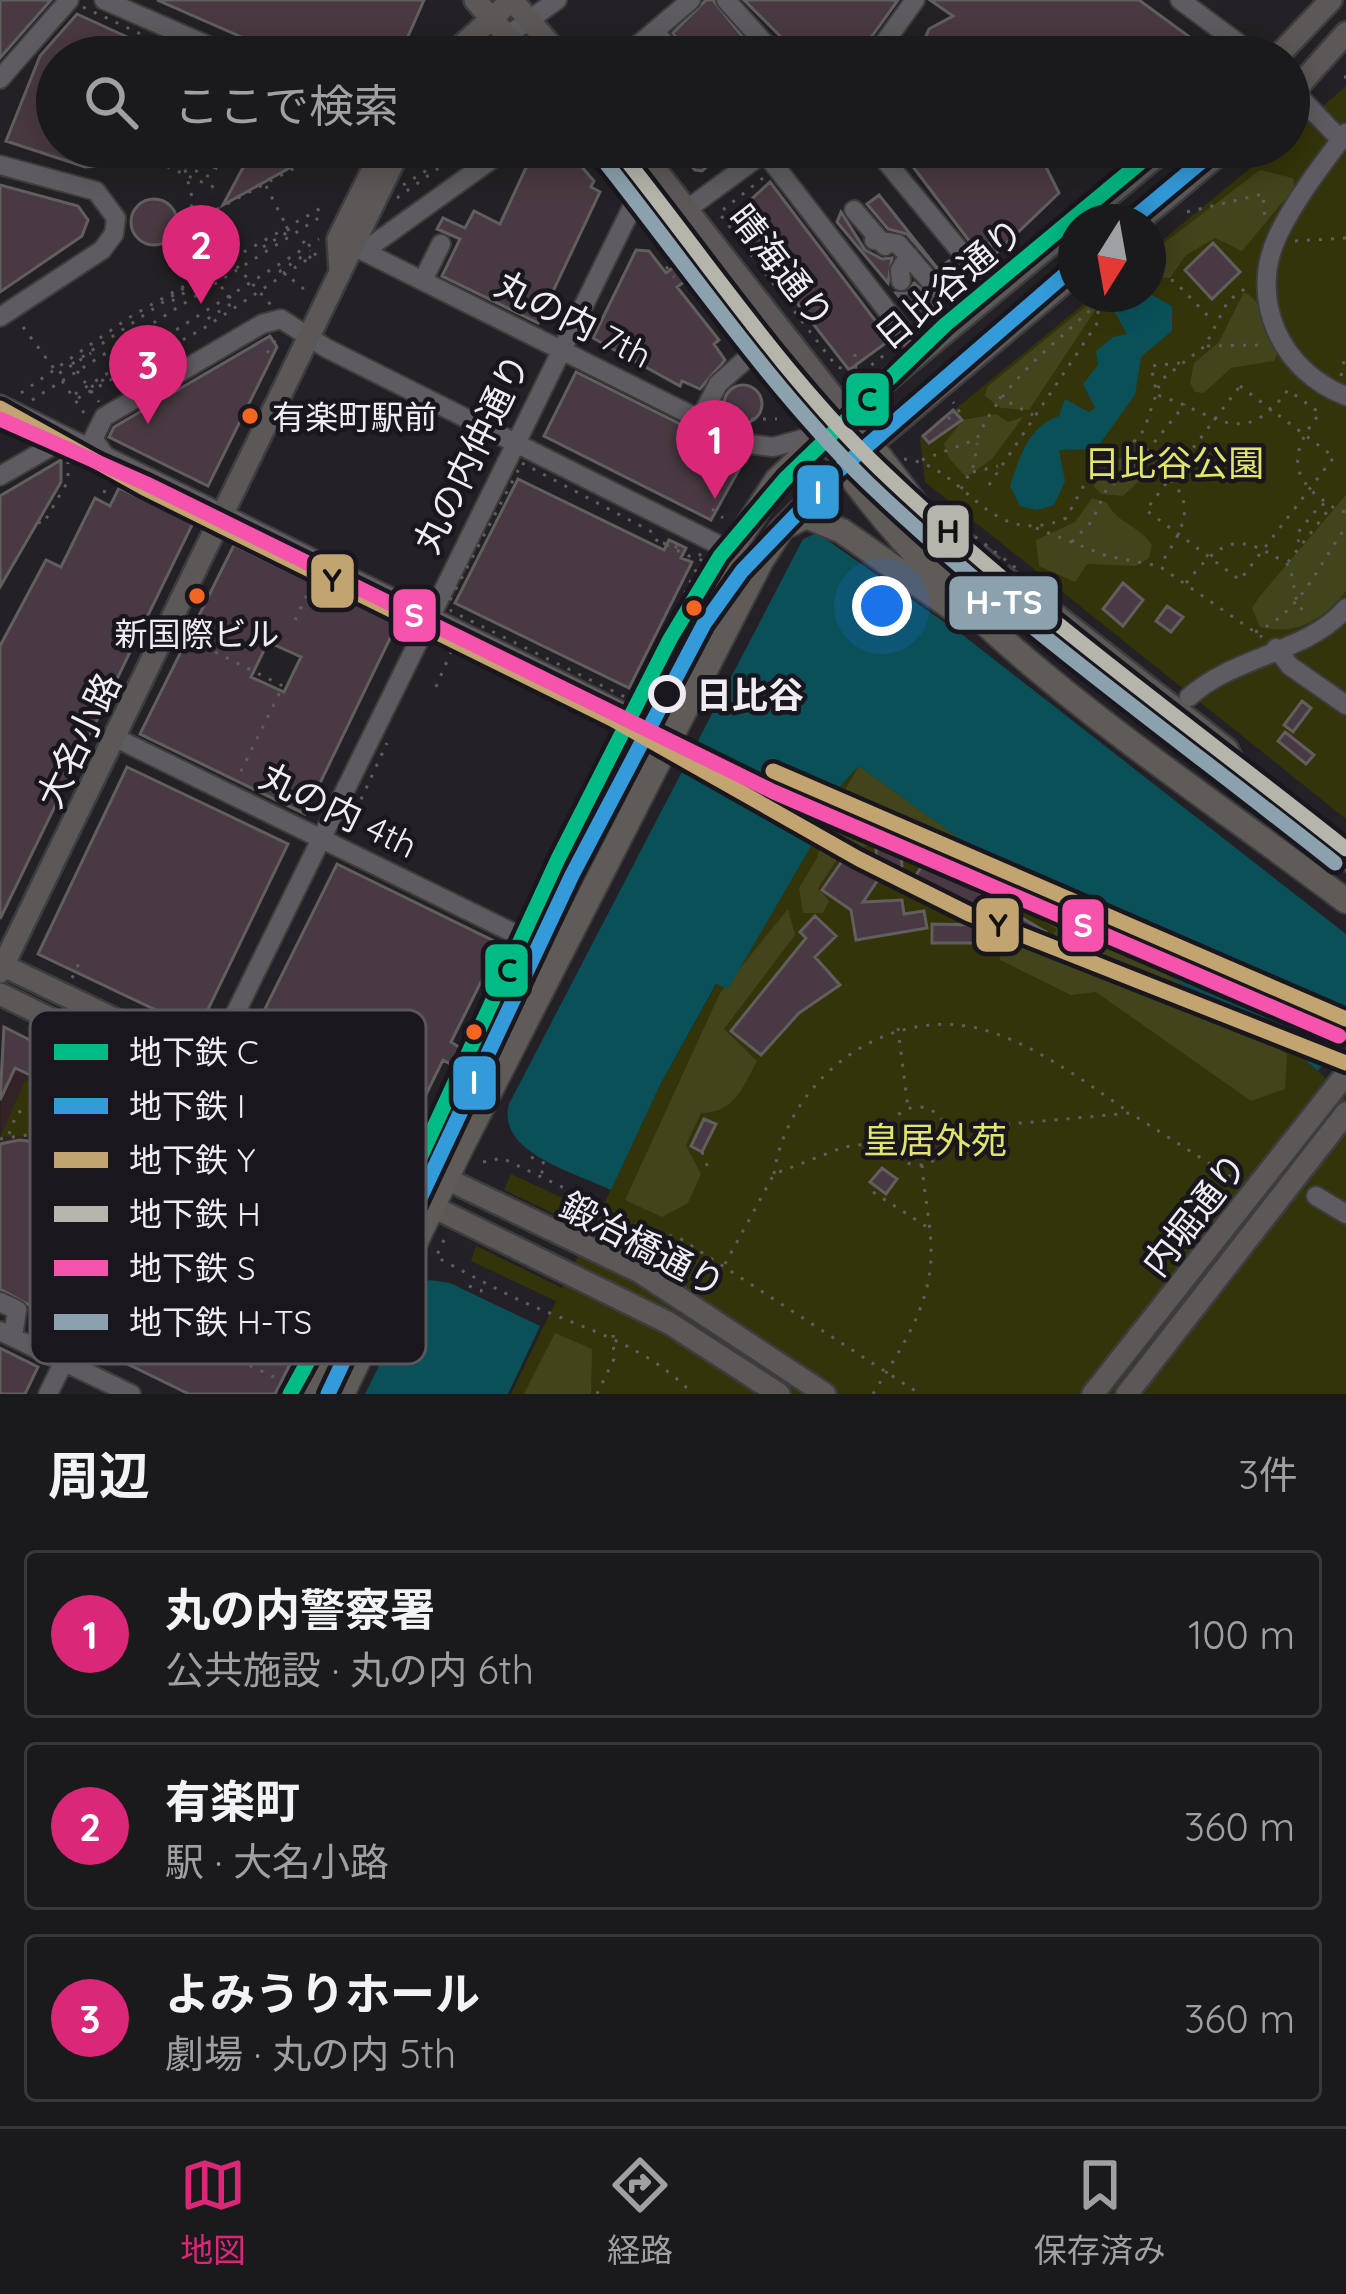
<!DOCTYPE html>
<html lang="ja">
<meta charset="utf-8">
<style>
body{margin:0;font-family:Quicksand,"Noto Sans JP",sans-serif;background:#232225;color:#f1f3f6}
.compass{position:absolute;left:1058px;top:204px;width:108px;height:108px;border-radius:50%;background:#1a191c;box-shadow:0 6px 30px #0003;rotate:191deg}
.you{position:absolute;left:882px;top:606px;width:42px;height:42px;margin:-30px;border:9px solid #fff;border-radius:50%;background:#1a73e8;box-shadow:0 0 0 18px #1a73e833}
.badge{display:grid;place-items:center;width:78px;height:78px;border-radius:50%;background:#db2777;color:#fff;font-size:39px;font-weight:700}
.pin{position:absolute;translate:-50% -99px;filter:drop-shadow(0 3px 6px #0008)}
.pin::after{content:'';position:absolute;top:63px;width:42px;height:36px;background:inherit;clip-path:polygon(0 0,100% 0,50% 100%)}
.list{margin:0;padding:0;list-style:none}
h2{display:flex;justify-content:space-between;align-items:center;height:156px;margin:0;padding:0 48px;font-size:51px}
h2 small{font-size:39px;font-weight:400;color:#9fa0a3}
.list li{display:grid;grid-template-columns:78px 1fr auto;gap:36px;align-items:center;box-sizing:border-box;height:168px;margin:0 24px 24px;padding:0 24px;border:3px solid #38383b;border-radius:12px}
.list b{display:block;font-size:45px;white-space:nowrap}
.list p{margin:0;font-size:39px;white-space:nowrap;color:#9fa0a3}
.list em{font-size:39px;font-style:normal;color:#9fa0a3}
.icon{flex:none;width:66px;height:66px;fill:none;stroke:currentColor;stroke-width:2;stroke-linecap:round;stroke-linejoin:round}
.map{position:relative;flex:none;width:1346px;height:1394px;overflow:hidden}
.search{position:absolute;background:#1a191c;box-shadow:0 6px 30px #0003;left:36px;right:36px;top:36px;height:132px;display:flex;align-items:center;gap:30px;box-sizing:border-box;padding:0 42px;border-radius:66px;color:#9fa0a3;font-size:45px}
.sheet{height:732px;background:#1a191c}
nav{display:flex;justify-content:space-around;align-items:center;box-sizing:border-box;height:168px;border-top:3px solid #38383b;background:#1a191c;font-size:33px;color:#9fa0a3}
nav a{display:grid;justify-items:center;gap:6px}
nav .on{color:#db2777}
.map>svg:first-child{display:block}
.commercial{fill:#332226}
.green{fill:#333409}
.forest{fill:#42441b}
.water{fill:#0a5058}
.building{fill:#493942;stroke:#615e60;stroke-width:3;fill-rule:evenodd}
.lines{fill:none;stroke-linecap:round;stroke-linejoin:round}
.major-tunnel{stroke:#423f44;stroke-width:21;stroke-dasharray:21 10;stroke-linecap:butt}
.minor-casing{stroke:#3e3c3f;stroke-width:22}
.major-casing{stroke:#3e3c3f;stroke-width:26}
.highway-casing{stroke:#3e3c3f;stroke-width:28}
.path{stroke:#5f5d61;stroke-width:3;stroke-dasharray:3 9;stroke-linecap:butt}
.minor{stroke:#5e5c60;stroke-width:18}
.major{stroke:#5c5857;stroke-width:21}
.highway{stroke:#5f5b56;stroke-width:24}
.metro-1-casing{stroke:#1a161d;stroke-width:24}
.metro-2-casing{stroke:#1a161d;stroke-width:24}
.metro-3-casing{stroke:#1a161d;stroke-width:24}
.metro-4-casing{stroke:#1a161d;stroke-width:24}
.metro-5-casing{stroke:#1a161d;stroke-width:24}
.metro-6-casing{stroke:#1a161d;stroke-width:24}
.metro-1{stroke:#00bb85;stroke-width:15}
.metro-2{stroke:#339bda;stroke-width:15}
.metro-3{stroke:#c1a470;stroke-width:15}
.metro-4{stroke:#b5b5ac;stroke-width:15}
.metro-5{stroke:#f653ac;stroke-width:15}
.metro-6{stroke:#8ba2ae;stroke-width:15}
.bus-dot{fill:#f26522;stroke:#1a161d;stroke-width:4.5}
.stop-dot{fill:#1a161d;stroke:#f0ecf2;stroke-width:6}
.labels{text-anchor:middle;dominant-baseline:central;stroke-width:9;stroke-linejoin:round;paint-order:stroke}
.bus-label{font-size:33px;fill:#f0ecf2;stroke:#1a161d;text-anchor:start}
.street-label{font-size:36px;fill:#f0ecf2;stroke:#1a161d}
.park-label{font-size:36px;fill:#e0e56d;stroke:#1a161d}
.stop-label{font-size:36px;font-weight:bold;fill:#f0ecf2;stroke:#1a161d;text-anchor:start}
.key{fill:#1a161d;stroke:#5a565d;stroke-width:3}
.key-label{font-size:33px;fill:#f0ecf2}
.line-badge{stroke:#1a161d;stroke-width:4.5}
.badge-label{font-size:33px;text-anchor:middle;font-weight:bold;fill:#fff}
.pale-badge-label{font-size:33px;text-anchor:middle;font-weight:bold;fill:#111}
</style>
<div class="map">
<svg width="1346" height="1394" viewBox="0 0 1346 1394">
<rect width="100%" height="100%" fill="#232125"/>
<!-- commercial -->
<path class="commercial" d="M1,1023L164,1104L56,1323L0,1298Z"/>
<!-- green -->
<path class="green" d="M1346,86V819L925,482L920,438L1096,294H1148V252L1276,147H1289V136Z
M859,766L1277,1047L1281,1040L1346,1095V1394H511L556,1301L471,1261L476,1246L562,1288L591,1231L504,1190L511,1174L599,1215L661,1083L717,983L728,988L828,815L819,809Z
M25,1080L110,1120L94,1153L44,1136L0,1137Z"/>
<!-- forest -->
<path class="forest" d="M1260,170L1293,178L1295,187L1242,251L1215,238L1186,255L1170,278L1148,276V255Z
M1244,292C1268,304 1262,332 1278,352L1274,361L1231,368L1204,393L1195,392L1190,383L1194,363L1219,342Z
M1101,294H1106L1029,410L1001,408L985,396L987,387Z
M996,414L1008,422L1023,417L992,459L966,477L949,458L944,444L963,420Z
M1128,455L1138,457L1139,481L1123,496L1101,494L1094,487C1098,468 1111,462 1128,455Z
M1346,495V591C1324,619 1297,636 1260,627L1252,608L1260,596Z
M1092,498L1107,503C1118,524 1140,526 1152,545L1149,558L1136,566L1087,564L1075,582L1039,566L1036,540L1075,522Z
M859,766L1091,934L1097,928L1287,1054L1285,1089L1251,1101L1096,992L1071,995L1000,960L996,932L1045,950L1057,929L889,837L858,850L844,849L818,888L829,901L823,913H803L799,888L817,858L830,815Z
M788,909L795,935L724,1029L757,1061C743,1087 734,1113 701,1113L686,1145L701,1174L688,1203L662,1217L625,1200L720,993Z
M555,1333L592,1349L591,1394H524Z"/>
<!-- water -->
<path class="water" d="M1148,293L1172,306V331L1141,357L1135,395L1096,449L1059,450L1065,481L1054,505L1037,510L1020,506L1010,486C1020,456 1028,427 1059,416L1065,399L1089,412L1095,408L1083,384L1098,365L1096,351L1113,337L1127,334L1114,311L1115,299Z
M817,533L964,636L1346,934V1035L1318,1071L1282,1041L1276,1047L1098,928L1091,934L859,766L820,808L829,815L728,989L716,984L661,1083L611,1190C576,1173 496,1153 509,1104L803,539Z
M429,1280L450,1283L540,1326L508,1394H365L415,1293Z"/>
<!-- building -->
<path class="building" d="M0,0H51L0,58Z
M157,0H424L399,57H287Z
M706,0H713L759,57H690L673,33Z
M744,0H898L857,57H801Z
M930,0H1139L1217,57H917L929,29L953,16Z
M77,14L171,57H57V147H148L122,164L85,167L6,141L40,56Z
M166,147H226L216,168Z
M254,147H327L223,205Z
M549,147H589L575,159L594,181L591,187L600,192L538,323L442,276L460,239L437,229L443,218L465,228L474,211L500,224L530,159L538,163Z
M675,147H730L702,171L695,170Z
M898,147H1036L1059,193L992,257L990,244L970,242Z
M770,182L890,340L849,370L731,218Z
M0,185L78,206L88,220L82,236L0,292Z
M879,195L938,269L950,260L938,270L907,234L888,229L867,204Z
M131 222a23 23 0 1 1 46 0a23 23 0 1 1-46 0Z
M841,212L865,250L882,259L892,258L888,283L837,222Z
M1213,243L1240,272L1212,299L1185,270Z
M636,250L649,251L666,273L674,267L684,282L677,287L719,340L714,344L725,360L700,389L682,381L680,386L593,338Z
M914,283L937,302L917,319L896,293H908Z
M270,336L277,347L208,486L109,437L114,427Z
M576,372L746,457L711,520L544,436Z
M724 404a19 19 0 1 1 38 0a19 19 0 1 1-38 0Z
M953,410L962,420L929,443L923,436Z
M61,460V482L0,587V496Z
M518,479L664,550L669,540L686,548L681,558L692,562L629,688L455,603Z
M119,488L193,523L0,919V646L46,560L61,567L95,498L110,506Z
M234,545L397,624L305,814L140,734ZM268,642L301,657L284,692L251,677Z
M1123,583L1143,600L1123,626L1103,609Z
M1167,606L1183,617L1171,632L1156,621Z
M1302,701L1311,708L1293,732L1284,725Z
M1285,732L1314,755L1306,764L1278,741Z
M127,767L288,844L198,1030L38,954Z
M901,848L902,868H886L863,902L902,900L904,914L924,911L927,928L856,940L851,910L822,890L847,854L877,874L876,849Z
M925,861L1046,932L1039,944L915,877Z
M337,864L500,944L451,1042L462,1049L454,1066L443,1060L407,1133L387,1124L382,1131L370,1125L373,1117L243,1053Z
M815,916L836,936L815,957L840,985L799,1013L761,1055L731,1031L806,938L800,932Z
M932,924L975,925V943H932Z
M4,1027L143,1097L147,1122L153,1125L133,1165L101,1167L112,1147L106,1144L114,1115L87,1102L15,1068L0,1100Z
M704,1119L716,1124L702,1152L691,1146Z
M215,1131L332,1187L337,1177L351,1184L346,1194L370,1206L275,1394H189L105,1353ZM294,1204L322,1218L307,1248L280,1234ZM264,1266L292,1280L277,1309L249,1295Z
M19,1140L43,1143L119,1182L53,1318L0,1289V1144Z
M882,1168L897,1179L886,1194L870,1182Z
M0,1348L38,1367L25,1394H0Z"/>
<g class="lines">
<!-- major-tunnel -->
<path class="major-tunnel" d="M931,512L1029,594"/>
<defs>
<path id="minor" d="M104,0L234,57
M726,0L777,57
M1180,0L1257,57
M654,31L677,57
M507,36L557,0
M624,57L691,0
M874,57L915,0
M0,79L69,0
M1289,86L1341,140
M1346,133C1322,164 1295,200 1278,235C1247,300 1282,372 1346,396
M874,147L981,276
M765,153L920,353
M0,165L96,191L116,218L114,234L102,250L0,317
M854,210L885,246
M667,224L772,147
M874,240L898,244L937,289L979,252
M353,246L749,444L773,447L821,434
M364,251L509,147
M423,280L441,244
M901,281L900,270L909,256
M0,404L646,723
M700,419L718,384L762,345
M107,458L93,439L104,417L262,324L281,319L326,348L731,551
M0,476L66,438
M1276,648L1290,666L1346,705
M1189,697C1234,656 1309,652 1346,608
M116,738L532,942
M1316,1196L1346,1214
M0,1302L17,1310L13,1337
M0,1331L131,1394
M48,1394L645,181"/>
<path id="major" d="M475,0L526,57
M512,0L561,57
M449,57L512,0
M1277,57L1331,0
M1289,97L1346,33
M604,147L800,392L844,467L1076,273
M638,147L847,414L1076,224
M1078,222L1168,147
M1138,222L1228,147
M340,270L338,239L384,147
M1029,594L1227,749L1240,776
M0,964L640,1272L825,1394
M0,972L401,147
M0,994L669,1323L779,1394
M1093,1394L1346,1074
M1127,1394L1346,1113"/>
<path id="highway" d="M788,525L806,516L842,531L952,608
M307,1394L731,551L777,480L847,414L948,546L991,585L1346,859
M342,1394L460,1150L761,561L781,530L844,467C973,648 1172,769 1346,901"/>
</defs>
<!-- minor casing -->
<use href="#minor" class="minor-casing"/>
<!-- major casing -->
<use href="#major" class="major-casing"/>
<!-- highway casing -->
<use href="#highway" class="highway-casing"/>
<!-- path -->
<path class="path" d="M83,7L190,57
M1344,77H1346
M145,157L218,189
M184,166L215,179
M763,178L719,213L837,367L861,373L896,346
M403,185L437,164
M266,186L289,231
M397,198L440,167
M1187,212L1263,194L1265,219
M206,215L334,147
M197,221L271,305
M183,230L193,201L184,166
M296,231L310,251
M164,238L165,240
M1295,241L1346,238
M263,247L288,232
M205,253L197,258L212,276
M671,259L664,264L674,277
M279,272L306,254L316,262
M283,272L305,290
M1148,273L1174,281L1212,320
M172,301L190,289
M23,327L58,374L91,353
M1207,346L1263,345
M267,353L277,338
M855,354L856,372
M1180,363L1151,366L1157,395C1215,412 1241,453 1288,390L1320,413C1296,443 1285,471 1320,498C1330,505 1335,510 1346,512
M72,364L184,288L212,276L234,302L201,323
M77,371L99,402
M1341,376L1345,356
M62,381L84,413
M1240,386L1334,457L1240,580L1146,510Z
M91,387L110,376
M21,393L130,317L321,208
M75,394L319,239
M999,397L1033,415
M78,398L204,328L320,251
M32,400L325,214
M751,419H777
M948,419L960,410L953,402
M1144,456C1194,496 1196,511 1160,565
M904,459C967,465 987,552 1066,518L1095,465L1130,446L1144,430L1161,380L1205,346L1228,301L1250,285
M922,460L977,439C1002,380 1062,339 1107,294
M522,463L652,532L654,539L693,558L704,553L633,701L451,611L450,600Z
M973,472L998,466
M989,485L1098,322V304
M961,489L974,465L977,443
M104,493L109,475
M712,509L723,518
M38,522L43,524L68,481V457
M956,522L1029,578
M1036,528L1107,556L1159,566L1262,637
M1072,542L1092,521L1107,488L1129,474L1185,404
M1299,542L1296,535L1321,504L1329,506
M663,543L680,548
M1288,562L1330,508
M1186,583C1224,536 1239,532 1290,566L1297,603L1308,617
M295,620L315,578
M1255,632C1301,613 1318,565 1346,527
M183,636L283,686L236,781
M436,687L453,647
M346,832L387,743
M72,978L81,959
M898,1028L908,1108
M889 1136a29 29 0 1 1 58 0a29 29 0 1 1-58 0Z
M148,1110L166,1103
M72 1128a7 7 0 1 1 14 0a7 7 0 1 1-14 0Z
M947,1130L1130,1113L1234,1179L1235,1186
M9,1134L17,1113L29,1107L72,1126
M0,1139L40,1133L134,1170
M92,1150L112,1118
M702,1152L710,1173
M531,1157L546,1164L541,1174
M483,1162L502,1158L659,1234L678,1237L920,1394
M774,1174C788,1074 896,998 994,1033C1041,1049 1090,1085 1130,1113
M873,1192L927,1227
M444,1240L436,1257C473,1276 509,1297 547,1312C601,1334 650,1350 693,1394
M725,1264L774,1174L844,1147L889,1141
M469,1286L481,1291L485,1284
M239,1360L290,1385
M597,1394L614,1359L613,1335
M873,1394C899,1351 929,1310 931,1258C932,1227 924,1196 922,1165"/>
<!-- minor -->
<use href="#minor" class="minor"/>
<!-- major -->
<use href="#major" class="major"/>
<!-- highway -->
<use href="#highway" class="highway"/>
<defs>
<path id="metro-1" d="M290,1394L419,1160L558,859L670,639L720,556L785,479L945,325L1159,147"/>
<path id="metro-2" d="M1129,222L1219,147
M328,1394L572,875L704,624L742,571L838,471L1076,265"/>
<path id="metro-3" d="M0,408L144,488L612,719L859,859L969,914L1346,1063
M773,771L1346,1019"/>
<path id="metro-4" d="M616,147C702,254 782,375 881,470C1025,608 1190,725 1346,849"/>
<path id="metro-5" d="M0,419L147,484L774,792L1339,1036"/>
<path id="metro-6" d="M602,158C688,266 769,386 868,483C1012,621 1179,739 1335,863"/>
</defs>
<!-- metro-1 casing -->
<use href="#metro-1" class="metro-1-casing"/>
<!-- metro-2 casing -->
<use href="#metro-2" class="metro-2-casing"/>
<!-- metro-3 casing -->
<use href="#metro-3" class="metro-3-casing"/>
<!-- metro-4 casing -->
<use href="#metro-4" class="metro-4-casing"/>
<!-- metro-5 casing -->
<use href="#metro-5" class="metro-5-casing"/>
<!-- metro-6 casing -->
<use href="#metro-6" class="metro-6-casing"/>
<!-- metro-1 -->
<use href="#metro-1" class="metro-1"/>
<!-- metro-2 -->
<use href="#metro-2" class="metro-2"/>
<!-- metro-3 -->
<use href="#metro-3" class="metro-3"/>
<!-- metro-4 -->
<use href="#metro-4" class="metro-4"/>
<!-- metro-5 -->
<use href="#metro-5" class="metro-5"/>
<!-- metro-6 -->
<use href="#metro-6" class="metro-6"/>
</g>
<!-- markers -->
<g class="bus-dot">
<circle cx="250" cy="416" r="10"/>
<circle cx="197" cy="596" r="10"/>
<circle cx="694" cy="608" r="10"/>
<circle cx="474" cy="1032" r="10"/>
</g>
<circle class="stop-dot" cx="667" cy="694" r="16"/>
<g class="labels">
<!-- bus labels -->
<g class="bus-label">
<text x="272" y="416">有楽町駅前</text>
<text x="197" y="633" text-anchor="middle">新国際ビル</text>
</g>
<!-- street labels -->
<g class="street-label">
<text transform="translate(782 266) rotate(52)">晴海通り</text>
<text transform="translate(949 283) rotate(-40)">日比谷通り</text>
<text transform="translate(574 319) rotate(27)">丸の内 7th</text>
<text transform="translate(471 453) rotate(-64)">丸の内仲通り</text>
<text transform="translate(78 740) rotate(-64)">大名小路</text>
<text transform="translate(339 810) rotate(26)">丸の内 4th</text>
<text transform="translate(1194 1214) rotate(-52)">内堀通り</text>
<text transform="translate(643 1244) rotate(28)">鍛冶橋通り</text>
</g>
<!-- park labels -->
<g class="park-label">
<text x="1174" y="462">日比谷公園</text>
<text x="935" y="1139">皇居外苑</text>
</g>
<!-- stop labels -->
<g class="stop-label">
<text x="696" y="694">日比谷</text>
</g>
</g>
<!-- legend -->
<rect x="30" y="1010" width="396" height="354" rx="18" class="key"/>
<rect x="54" y="1044" width="54" height="16" fill="#00bb85"/>
<rect x="54" y="1098" width="54" height="16" fill="#339bda"/>
<rect x="54" y="1152" width="54" height="16" fill="#c1a470"/>
<rect x="54" y="1206" width="54" height="16" fill="#b5b5ac"/>
<rect x="54" y="1260" width="54" height="16" fill="#f653ac"/>
<rect x="54" y="1314" width="54" height="16" fill="#8ba2ae"/>
<g class="key-label">
<text x="129" y="1064">地下鉄 C</text>
<text x="129" y="1118">地下鉄 I</text>
<text x="129" y="1172">地下鉄 Y</text>
<text x="129" y="1226">地下鉄 H</text>
<text x="129" y="1280">地下鉄 S</text>
<text x="129" y="1334">地下鉄 H-TS</text>
</g>
<g class="line-badge">
<rect x="844" y="371" width="47" height="57" rx="12" fill="#00bb85"/>
<rect x="795" y="463" width="46" height="58" rx="12" fill="#339bda"/>
<rect x="925" y="503" width="46" height="57" rx="12" fill="#b5b5ac"/>
<rect x="309" y="552" width="47" height="58" rx="12" fill="#c1a470"/>
<rect x="947" y="574" width="113" height="58" rx="12" fill="#8ba2ae"/>
<rect x="391" y="587" width="47" height="57" rx="12" fill="#f653ac"/>
<rect x="974" y="896" width="47" height="58" rx="12" fill="#c1a470"/>
<rect x="1060" y="897" width="46" height="57" rx="12" fill="#f653ac"/>
<rect x="483" y="942" width="47" height="57" rx="12" fill="#00bb85"/>
<rect x="451" y="1054" width="47" height="58" rx="12" fill="#339bda"/>
</g>
<g class="badge-label">
<text x="818" y="504">I</text>
<text x="1004" y="614">H-TS</text>
<text x="414" y="627">S</text>
<text x="1083" y="937">S</text>
<text x="474" y="1094">I</text>
</g>
<g class="pale-badge-label">
<text x="867" y="411">C</text>
<text x="948" y="543">H</text>
<text x="332" y="592">Y</text>
<text x="998" y="937">Y</text>
<text x="507" y="982">C</text>
</g>
</svg>
<svg class="compass" viewBox="-18 -18 36 36"><path d="M0-13l5 13h-10z" fill="#e53935"/><path d="M0 13l5-13h-10z" fill="#9fa0a3"/></svg>
<div class="you"></div>
<div class="pin badge" style="left:715px;top:499px">1</div>
<div class="pin badge" style="left:201px;top:304px">2</div>
<div class="pin badge" style="left:148px;top:424px">3</div>
<div class="search"><svg class="icon" aria-label="search" viewBox="0 0 24 24"><circle cx="10" cy="10" r="6"/><path d="M15 15l6 6"/></svg>ここで検索</div>
</div>
<section class="sheet">
<h2>周辺<small>3件</small></h2>
<ul class="list">
<li><span class="badge">1</span><div><b>丸の内警察署</b><p>公共施設 · 丸の内 6th</p></div><em>100 m</em></li>
<li><span class="badge">2</span><div><b>有楽町</b><p>駅 · 大名小路</p></div><em>360 m</em></li>
<li><span class="badge">3</span><div><b>よみうりホール</b><p>劇場 · 丸の内 5th</p></div><em>360 m</em></li>
</ul>
</section>
<nav>
<a class="on"><svg class="icon" aria-label="map" viewBox="0 0 24 24"><path d="M3 6l6-2 6 2 6-2v14l-6 2-6-2-6 2zM9 4v14M15 6v14"/></svg>地図</a>
<a><svg class="icon" aria-label="directions" viewBox="0 0 24 24"><path d="M12 3l9 9-9 9-9-9zM9 14v-3h6M13 9l2 2-2 2"/></svg>経路</a>
<a><svg class="icon" aria-label="saved" viewBox="0 0 24 24"><path d="M7 4h10v16l-5-4-5 4z"/></svg>保存済み</a>
</nav>
